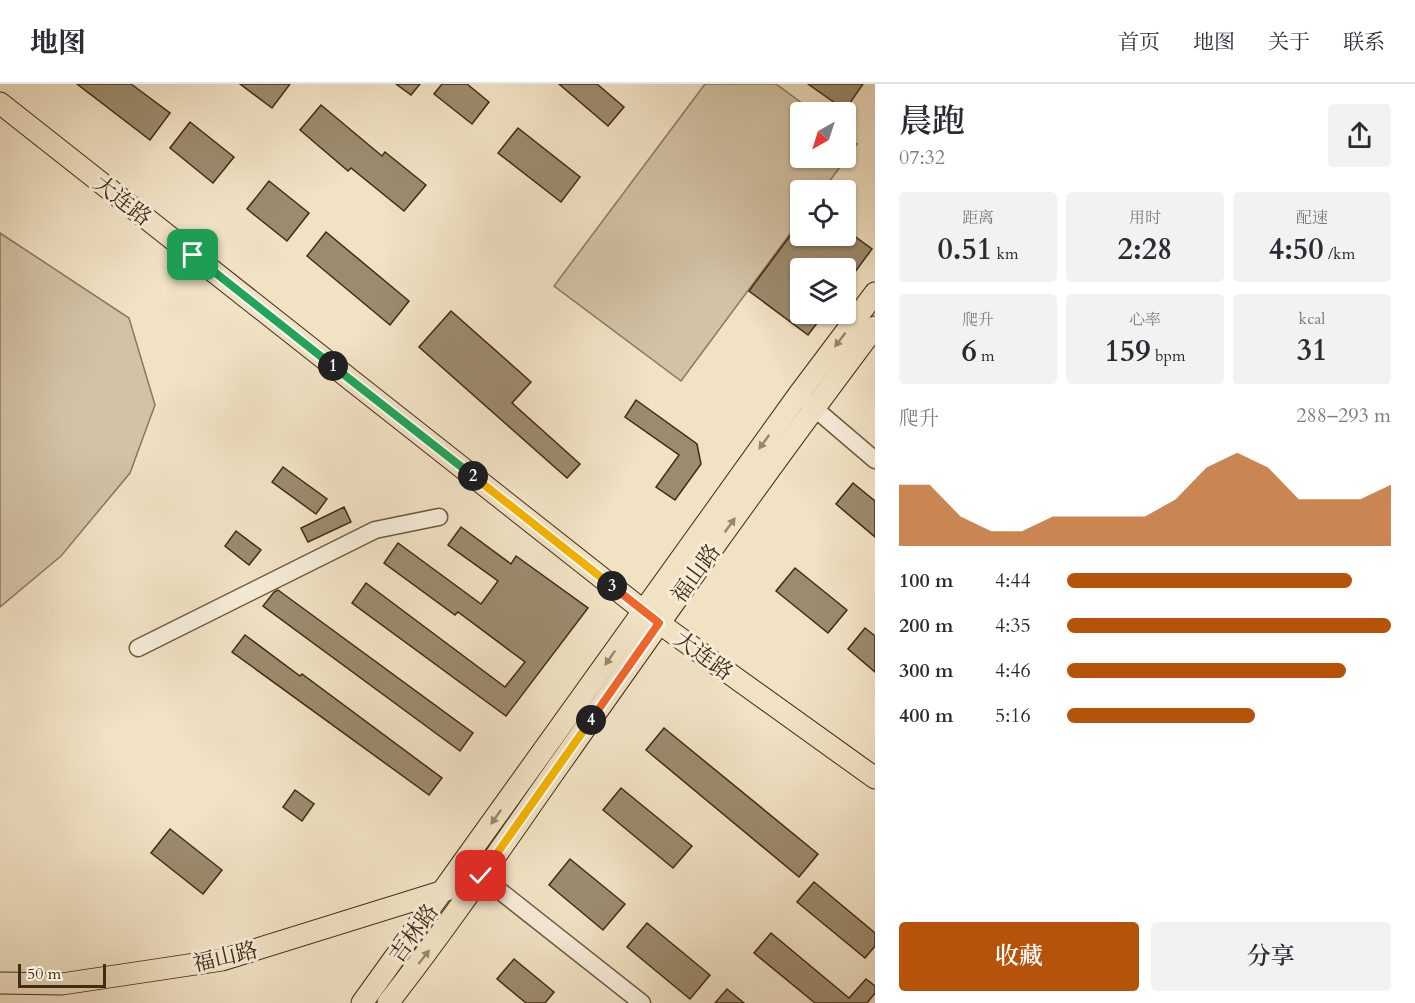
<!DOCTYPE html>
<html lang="zh">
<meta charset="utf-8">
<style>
:root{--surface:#fff;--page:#f2f2f3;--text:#2b2b33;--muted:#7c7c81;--line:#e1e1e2;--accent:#b45309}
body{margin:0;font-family:Cardo,"Noto Serif SC",serif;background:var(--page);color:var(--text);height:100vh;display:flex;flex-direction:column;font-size:22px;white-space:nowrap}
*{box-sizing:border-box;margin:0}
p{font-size:20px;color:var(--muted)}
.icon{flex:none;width:33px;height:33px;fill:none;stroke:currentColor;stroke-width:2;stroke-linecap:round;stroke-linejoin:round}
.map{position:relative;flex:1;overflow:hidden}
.details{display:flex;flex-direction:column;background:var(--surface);width:540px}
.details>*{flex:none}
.needle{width:39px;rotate:219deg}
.tools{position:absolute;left:790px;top:18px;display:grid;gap:12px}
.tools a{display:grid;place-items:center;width:66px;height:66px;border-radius:6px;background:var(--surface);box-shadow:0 2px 4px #0004;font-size:30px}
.scale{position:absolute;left:18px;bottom:15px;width:88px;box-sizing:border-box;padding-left:6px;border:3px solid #3f2c11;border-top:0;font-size:16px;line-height:21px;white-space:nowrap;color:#3f2c11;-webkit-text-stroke:4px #f6ecd9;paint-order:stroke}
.pin{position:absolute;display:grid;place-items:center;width:51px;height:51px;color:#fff;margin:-26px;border-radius:12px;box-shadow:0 3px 9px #0006}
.km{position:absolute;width:30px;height:30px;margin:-15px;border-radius:50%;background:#222;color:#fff;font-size:16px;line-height:30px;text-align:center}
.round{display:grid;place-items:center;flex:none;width:63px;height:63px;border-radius:6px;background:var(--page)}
.overview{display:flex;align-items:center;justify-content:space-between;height:102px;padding:0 24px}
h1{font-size:33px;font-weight:600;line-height:45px}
.metrics{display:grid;grid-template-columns:repeat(3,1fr);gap:9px;height:102px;padding:6px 24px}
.metrics div{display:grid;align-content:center;border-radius:6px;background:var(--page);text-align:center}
.metrics b{font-size:30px;font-weight:600}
.metrics small{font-size:16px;font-weight:400}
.metrics p{font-size:16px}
.chart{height:168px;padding:12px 24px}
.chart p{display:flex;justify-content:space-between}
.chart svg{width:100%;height:108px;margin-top:6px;fill:var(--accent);opacity:.7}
.cta{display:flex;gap:12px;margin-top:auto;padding:12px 24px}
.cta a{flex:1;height:69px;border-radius:6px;background:var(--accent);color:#fff;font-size:24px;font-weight:600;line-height:69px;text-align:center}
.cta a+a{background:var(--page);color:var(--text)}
ul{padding:0 24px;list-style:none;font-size:20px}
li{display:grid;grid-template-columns:96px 72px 1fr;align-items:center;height:45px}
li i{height:15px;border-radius:8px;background:var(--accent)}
header{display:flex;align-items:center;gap:36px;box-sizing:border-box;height:84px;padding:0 30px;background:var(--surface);border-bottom:2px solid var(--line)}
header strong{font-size:28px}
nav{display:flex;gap:33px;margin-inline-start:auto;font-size:21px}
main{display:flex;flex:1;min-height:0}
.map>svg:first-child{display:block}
.green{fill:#d3c3a6;stroke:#89785c;stroke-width:1.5}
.building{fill:#9c8b6e;stroke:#3f2c11;stroke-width:1.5}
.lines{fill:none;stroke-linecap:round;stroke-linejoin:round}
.minor-casing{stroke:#6c5a3e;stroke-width:19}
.major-casing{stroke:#3f2c11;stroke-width:23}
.minor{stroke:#f6ecd9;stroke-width:16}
.major{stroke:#f1e2c4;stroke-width:21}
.oneway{fill:#98876a}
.split-1-casing{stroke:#fff;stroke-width:12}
.split-2-casing{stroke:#fff;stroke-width:12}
.split-3-casing{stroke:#fff;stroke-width:12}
.split-4-casing{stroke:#fff;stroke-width:12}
.split-5-casing{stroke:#fff;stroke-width:12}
.split-1{stroke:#22a559;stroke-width:8}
.split-2{stroke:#22a559;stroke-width:8}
.split-3{stroke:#f5b400;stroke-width:8}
.split-4{stroke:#f0652b;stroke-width:8}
.split-5{stroke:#f5b400;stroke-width:8}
.labels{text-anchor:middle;stroke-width:6;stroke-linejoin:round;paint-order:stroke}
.street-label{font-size:22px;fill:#3f2c11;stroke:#f6ecd9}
</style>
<header>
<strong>地图</strong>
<nav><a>首页</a><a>地图</a><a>关于</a><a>联系</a></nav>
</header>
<main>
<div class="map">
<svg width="875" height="919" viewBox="0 0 875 919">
<rect width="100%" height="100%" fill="#f1e2c4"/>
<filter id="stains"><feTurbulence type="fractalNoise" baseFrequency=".00333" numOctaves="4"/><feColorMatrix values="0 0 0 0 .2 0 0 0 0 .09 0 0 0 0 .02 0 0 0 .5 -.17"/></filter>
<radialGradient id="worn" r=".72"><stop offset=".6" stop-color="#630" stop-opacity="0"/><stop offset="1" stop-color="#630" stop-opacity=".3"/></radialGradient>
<g class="green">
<path d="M705,0H776L814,28H801V74H846V52L857,60L823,106H801V135L681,297L554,202Z"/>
<path d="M0,149L129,234L155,321L130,389L61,472L0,523Z"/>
</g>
<g class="building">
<path d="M77,0H131L170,29L150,56Z"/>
<path d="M240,0H290L272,24Z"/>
<path d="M396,0H420L411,11Z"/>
<path d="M442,0H467L489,18L472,40L434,10Z"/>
<path d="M559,0H597L624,23L608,42Z"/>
<path d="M808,0H863L845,26Z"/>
<path d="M321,21L382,72L385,68L426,101L404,127L351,84L348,87L300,46Z"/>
<path d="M190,38L234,73L213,99L170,64Z"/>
<path d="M518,44L580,93L561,118L498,69Z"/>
<path d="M269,97L309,129L287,157L247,125Z"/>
<path d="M801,137V152H846V146L872,165L846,200V184H801V230H824L808,251L749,207Z"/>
<path d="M326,148L409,217L390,241L307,172Z"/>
<path d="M451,227L531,298L512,319L580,380L567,394L419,263Z"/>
<path d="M636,316L697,360L701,380L675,416L656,403L679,371L625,333Z"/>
<path d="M283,383L327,415L316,430L272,398Z"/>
<path d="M853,399L875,417V453L836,420Z"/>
<path d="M344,423L351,438L308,458L301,444Z"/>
<path d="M461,443L511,480L516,472L588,524L506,632L352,519L366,499L505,603L525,578L458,528L455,531L384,479L398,459L481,520L498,497L448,461Z"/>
<path d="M236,447L261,466L249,481L225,462Z"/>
<path d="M795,484L847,526L828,549L776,507Z"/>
<path d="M278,506L473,649L460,667L263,522L274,508Z"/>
<path d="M865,544L875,552V588L848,565Z"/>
<path d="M245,551L300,592L302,590L442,694L429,711L232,568Z"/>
<path d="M664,644L818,770L799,793L646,666Z"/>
<path d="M621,704L692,762L673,784L603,726Z"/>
<path d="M295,706L314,720L302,737L283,723Z"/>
<path d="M170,745L222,786L203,810L151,769Z"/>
<path d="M570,775L625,820L603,846L549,801Z"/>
<path d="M814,798L875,849V862L865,874L797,818Z"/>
<path d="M647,839L710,891L690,915L627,863Z"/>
<path d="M771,849L849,914L866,895L875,902V909L867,919H815L754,869Z"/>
<path d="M514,875L554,908L545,919H526L497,895Z"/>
<path d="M727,905L744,919H715Z"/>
</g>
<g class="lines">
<g class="minor-casing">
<g id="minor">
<path d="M806,317L875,376"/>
<path d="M138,564L375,446L439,433"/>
<path d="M481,792L642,919"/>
</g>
</g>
<g class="major-casing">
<g id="major">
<path d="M0,19L659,539L875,694"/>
<path d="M0,899L62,900L222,876L447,806"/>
<path d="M362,919L799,310L875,209"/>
<path d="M388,919C449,841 505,758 562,677C665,531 768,385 875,243"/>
</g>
</g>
<use href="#minor" class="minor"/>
<use href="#major" class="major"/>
</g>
<defs><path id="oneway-solid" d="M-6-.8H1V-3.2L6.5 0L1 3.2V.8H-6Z" transform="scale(1.5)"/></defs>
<g class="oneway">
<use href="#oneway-solid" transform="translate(840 256) rotate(127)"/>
<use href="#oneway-solid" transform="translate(764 358) rotate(126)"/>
<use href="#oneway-solid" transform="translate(730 441) rotate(-54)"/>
<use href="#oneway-solid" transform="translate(610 574) rotate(125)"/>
<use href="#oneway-solid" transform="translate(496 733) rotate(125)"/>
<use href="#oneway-solid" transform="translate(424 873) rotate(-52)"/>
</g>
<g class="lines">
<g class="split-1-casing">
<path id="split-1" d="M193,171L333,282"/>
</g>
<g class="split-2-casing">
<path id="split-2" d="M333,282L473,392"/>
</g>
<g class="split-3-casing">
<path id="split-3" d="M473,392L612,502"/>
</g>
<g class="split-4-casing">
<path id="split-4" d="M591,636L659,539L612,502"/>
</g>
<g class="split-5-casing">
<path id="split-5" d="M481,792L591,636"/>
</g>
<use href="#split-1" class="split-1"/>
<use href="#split-2" class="split-2"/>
<use href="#split-3" class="split-3"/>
<use href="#split-4" class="split-4"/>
<use href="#split-5" class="split-5"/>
</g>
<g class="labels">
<g class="street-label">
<text transform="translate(123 116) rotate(38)" y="8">大连路</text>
<text transform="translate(695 489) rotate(-54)" y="8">福山路</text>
<text transform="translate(704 571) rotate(36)" y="8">大连路</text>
<text transform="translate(413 849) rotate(-54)" y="8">吉林路</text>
<text transform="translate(225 872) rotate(-13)" y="8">福山路</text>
</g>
</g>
<rect width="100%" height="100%" filter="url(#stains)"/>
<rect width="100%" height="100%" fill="url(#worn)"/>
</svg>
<div class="tools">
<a><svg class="needle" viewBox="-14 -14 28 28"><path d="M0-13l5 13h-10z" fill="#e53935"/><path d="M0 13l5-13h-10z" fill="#7c7c81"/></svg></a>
<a><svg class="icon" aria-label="locate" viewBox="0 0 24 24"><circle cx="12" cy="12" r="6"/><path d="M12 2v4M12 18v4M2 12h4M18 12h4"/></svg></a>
<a><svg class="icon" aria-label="layers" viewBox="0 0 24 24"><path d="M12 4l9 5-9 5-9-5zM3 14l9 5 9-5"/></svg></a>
</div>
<div class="scale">50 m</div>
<div class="pin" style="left:193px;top:171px;background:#1e9e55"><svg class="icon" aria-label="arrive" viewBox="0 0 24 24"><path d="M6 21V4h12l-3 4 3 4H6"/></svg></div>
<div class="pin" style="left:481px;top:792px;background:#d93025"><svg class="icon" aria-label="check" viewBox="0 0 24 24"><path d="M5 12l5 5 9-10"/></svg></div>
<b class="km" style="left:333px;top:282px">1</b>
<b class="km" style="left:473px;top:392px">2</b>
<b class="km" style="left:612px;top:502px">3</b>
<b class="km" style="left:591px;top:636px">4</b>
</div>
<section class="details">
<div class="overview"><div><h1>晨跑</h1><p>07:32</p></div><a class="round"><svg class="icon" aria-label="share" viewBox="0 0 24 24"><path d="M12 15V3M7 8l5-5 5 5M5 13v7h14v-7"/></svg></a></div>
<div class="metrics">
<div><p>距离</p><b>0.51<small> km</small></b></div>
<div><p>用时</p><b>2:28</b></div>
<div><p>配速</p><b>4:50<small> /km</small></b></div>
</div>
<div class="metrics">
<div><p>爬升</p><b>6<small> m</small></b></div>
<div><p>心率</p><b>159<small> bpm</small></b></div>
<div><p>kcal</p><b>31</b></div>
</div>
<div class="chart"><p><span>爬升</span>288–293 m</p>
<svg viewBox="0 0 160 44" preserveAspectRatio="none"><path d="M0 44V19L10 19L20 32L30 38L40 38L50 32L60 32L70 32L80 32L90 25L100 12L110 6L120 12L130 25L140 25L150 25L160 19V44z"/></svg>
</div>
<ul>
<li><b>100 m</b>4:44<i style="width:88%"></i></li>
<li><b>200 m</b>4:35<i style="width:100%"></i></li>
<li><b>300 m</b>4:46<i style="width:86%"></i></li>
<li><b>400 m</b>5:16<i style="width:58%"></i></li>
</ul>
<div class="cta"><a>收藏</a><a>分享</a></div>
</section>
</main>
